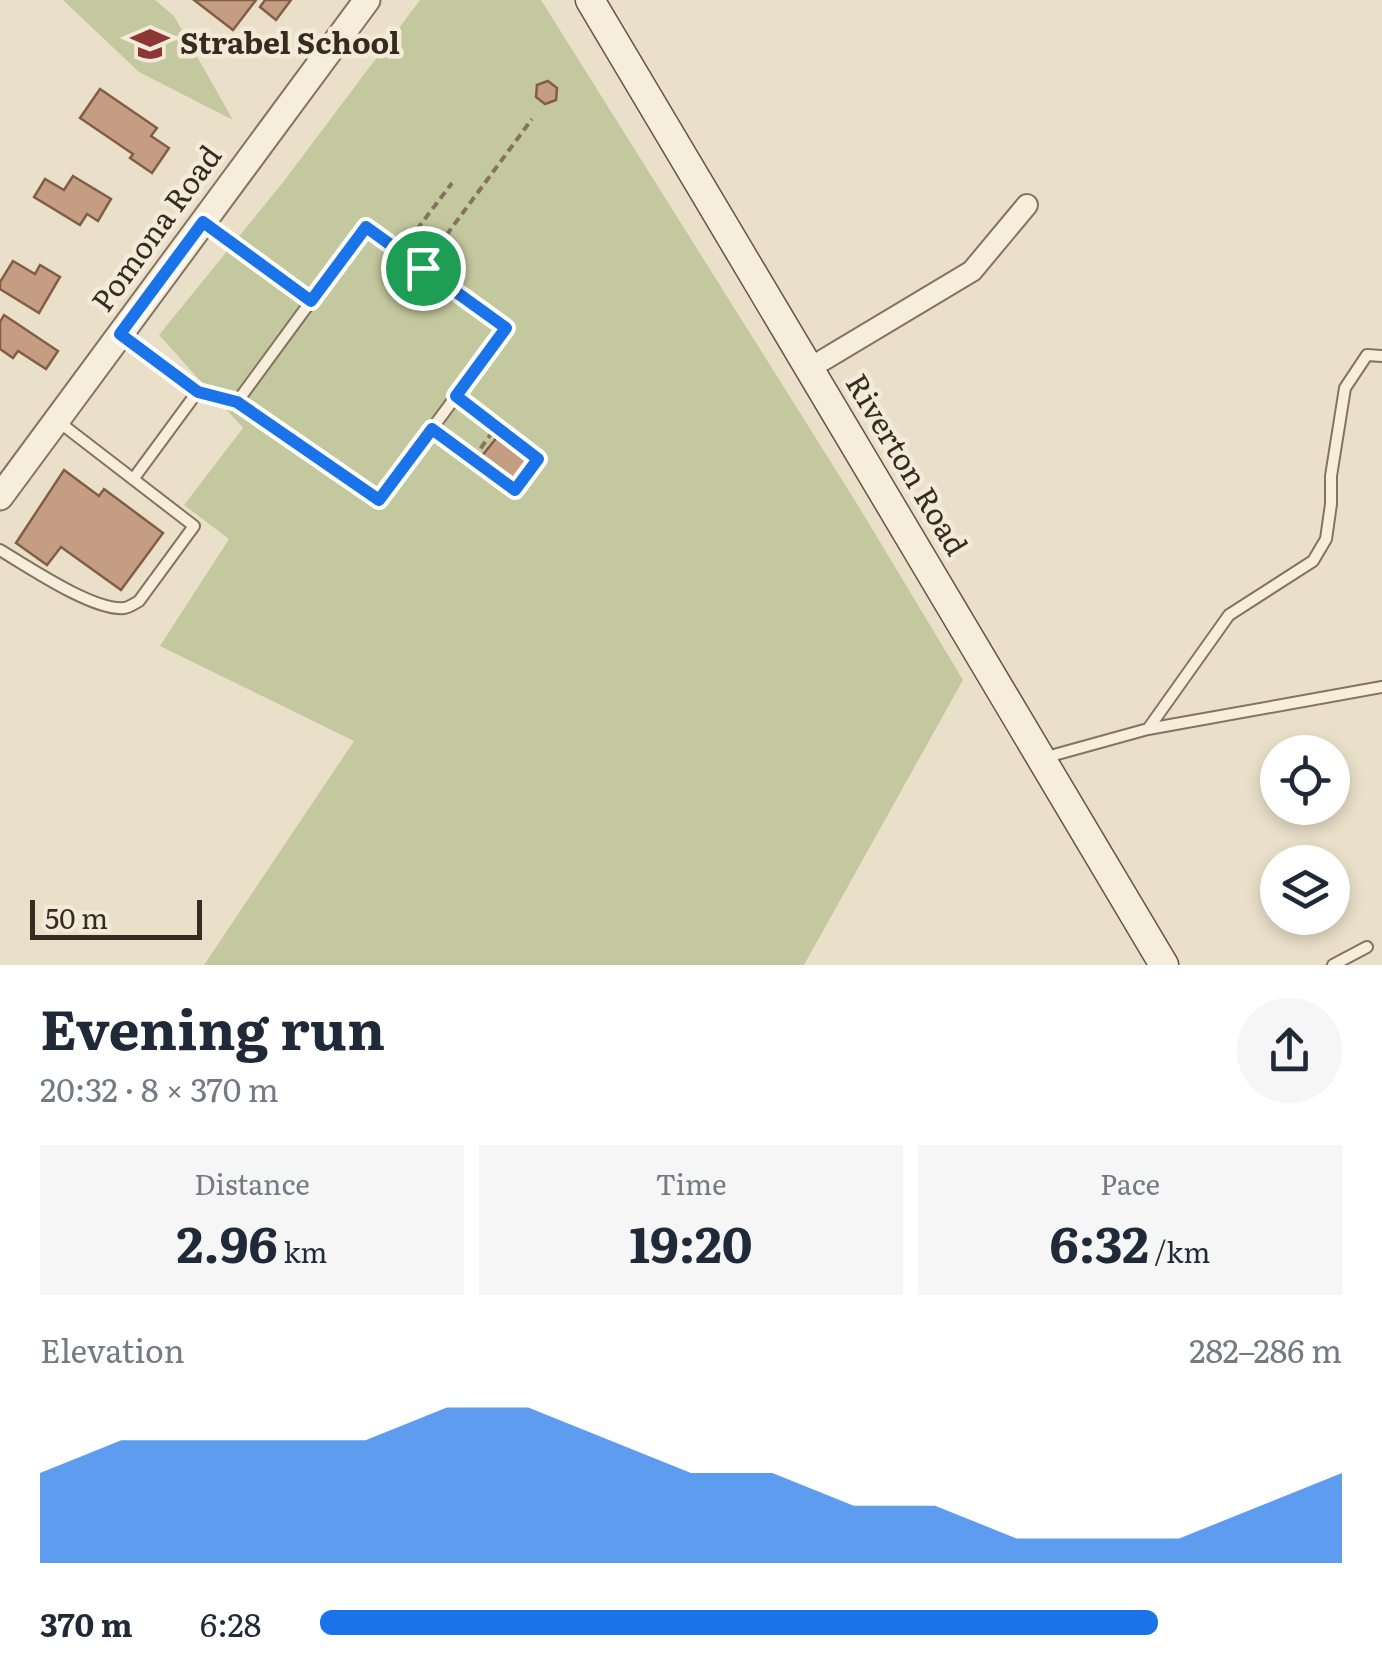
<!DOCTYPE html>
<meta charset="utf-8">
<style>
:root{--surface:#fff;--page:#f6f6f7;--text:#1f2937;--muted:#747a83;--accent:#1a73e8}
body{margin:0;font-family:Literata,serif;background:var(--page);color:var(--text);height:100vh;display:flex;flex-direction:column;font-size:38px;white-space:nowrap}
*{box-sizing:border-box;margin:0}
p{font-size:32px;color:var(--muted)}
.icon{flex:none;width:55px;height:55px;fill:none;stroke:currentColor;stroke-width:2;stroke-linecap:round;stroke-linejoin:round}
.map{position:relative;height:965px;overflow:hidden}
.drawer{display:flex;flex-direction:column;background:var(--surface);flex:1}
.drawer>*{flex:none}
.controls{position:absolute;left:1260px;top:735px;display:grid;gap:20px}
.controls a{display:grid;place-items:center;width:90px;height:90px;border-radius:50%;background:var(--surface);box-shadow:0 5px 15px #0003;font-size:50px}
.scale{position:absolute;left:30px;bottom:25px;width:172px;box-sizing:border-box;padding-left:10px;border:5px solid #372b21;border-top:0;font-size:28px;line-height:35px;white-space:nowrap;color:#372b21;-webkit-text-stroke:8px #f3ead8;paint-order:stroke}
.pin{position:absolute;display:grid;place-items:center;width:85px;height:85px;color:#fff;margin:-42px;border:5px solid #fff;border-radius:50%;box-shadow:0 2px 10px #0007}
.round{display:grid;place-items:center;flex:none;width:105px;height:105px;border-radius:52px;background:var(--page)}
.summary{display:flex;align-items:center;justify-content:space-between;height:170px;padding:0 40px}
h1{font-size:55px;font-weight:700;line-height:75px}
.figures{display:grid;grid-template-columns:repeat(3,1fr);gap:15px;height:170px;padding:10px 40px}
.figures div{display:grid;align-content:center;border-radius:0px;background:var(--page);text-align:center}
.figures b{font-size:50px;font-weight:700}
.figures small{font-size:28px;font-weight:400}
.figures p{font-size:28px}
.chart{height:280px;padding:20px 40px}
.chart p{display:flex;justify-content:space-between}
.chart svg{width:100%;height:180px;margin-top:10px;fill:var(--accent);opacity:.7}
ul{padding:0 40px;list-style:none;font-size:32px}
li{display:grid;grid-template-columns:160px 120px 1fr;align-items:center;height:75px}
li i{height:25px;border-radius:12px;background:var(--accent)}
.map>svg:first-child{display:block}
.green{fill:#c4c89e}
.building{fill:#c59d83;stroke:#825e47;stroke-width:2.5}
.lines{fill:none;stroke-linecap:round;stroke-linejoin:round}
.service-casing{stroke:#85735f;stroke-width:14}
.minor-casing{stroke:#85735f;stroke-width:24}
.tertiary-casing{stroke:#85735f;stroke-width:29}
.secondary-casing{stroke:#675442;stroke-width:31}
.path{stroke:#85735f;stroke-width:4;stroke-dasharray:8 5;stroke-linecap:butt}
.service{stroke:#f6eedb;stroke-width:10}
.minor{stroke:#f6eedb;stroke-width:20}
.tertiary{stroke:#f6eedb;stroke-width:25}
.secondary{stroke:#f6eedb;stroke-width:28}
.route-casing{stroke:#fff;stroke-width:20}
.route{stroke:#1a73e8;stroke-width:12}
.labels{text-anchor:middle;stroke-width:9;stroke-linejoin:round;paint-order:stroke}
.poi-label{font-size:30px;font-weight:bold;fill:#372b21;stroke:#f3ead8;text-anchor:start}
.street-label{font-size:30px;fill:#372b21;stroke:#f3ead8}
</style>
<div class="map">
<svg width="1382" height="965" viewBox="0 0 1382 965">
<rect width="100%" height="100%" fill="#eae0c9"/>
<g class="green">
<path d="M63,0H155L174,16L233,120L139,72Z"/>
<path d="M420,0H541L859,507L963,680L804,965H204L354,741L160,646L229,539L184,505L243,428L159,335L284,181Z"/>
</g>
<g class="building">
<path d="M194,0H256L233,30Z"/>
<path d="M265,0H291L276,20L260,7Z"/>
<path d="M548,81L557,88L556,100L545,104L536,97L537,85Z"/>
<path d="M100,89L157,128L151,136L169,148L152,173L130,158L133,154L80,118Z"/>
<path d="M73,176L111,199L98,221L87,214L80,225L34,197L45,179L64,190Z"/>
<path d="M13,261L35,274L40,265L60,277L39,313L0,289V282Z"/>
<path d="M4,315L58,351L46,369L18,351L13,358L0,349V322Z"/>
<path d="M498,436L529,460L512,482L481,457Z"/>
<path d="M64,470L99,496L104,489L163,533L121,590L61,547L47,565L16,543Z"/>
</g>
<g class="lines">
<g class="service-casing">
<g id="service">
<path d="M204,222L311,301L367,227L506,329L379,500L237,402L311,301"/>
<path d="M122,336L198,391"/>
<path d="M134,478L198,391L237,402"/>
<path d="M0,550C27,566 93,611 124,608C127,608 136,603 139,601L194,526L59,422"/>
<path d="M1148,729L1382,687"/>
<path d="M1043,758L1148,729L1229,615L1313,561L1326,539L1331,504V476L1345,388L1367,355L1382,356"/>
<path d="M1333,965L1367,947"/>
</g>
</g>
<g class="minor-casing">
<path id="minor" d="M810,368L972,271L1027,205"/>
</g>
<g class="tertiary-casing">
<path id="tertiary" d="M0,497L367,0"/>
</g>
<g class="secondary-casing">
<path id="secondary" d="M590,0L1164,965"/>
</g>
<g class="path">
<path d="M409,240L452,183"/>
<path d="M431,256L532,119"/>
<path d="M445,438L515,491L538,459L467,405"/>
<path d="M473,459L496,427"/>
</g>
<use href="#service" class="service"/>
<use href="#minor" class="minor"/>
<use href="#tertiary" class="tertiary"/>
<use href="#secondary" class="secondary"/>
</g>
<g class="lines">
<g class="route-casing">
<path id="route" d="M203,222L311,301L366,227L506,328L456,396L538,459L515,490L432,429L379,500L237,402L198,392L120,334Z"/>
</g>
<use href="#route" class="route"/>
</g>
<defs>
<g id="school-bare" transform="scale(3)"><path d="M0-5L7-2L0 1L-7-2ZM-4 1L0 2.5L4 1V4Q0 6-4 4Z" fill="#8e3537" stroke="#f3ead8" stroke-width="2.5" paint-order="stroke"/></g>
</defs>
<g fill-rule="evenodd">
<use href="#school-bare" x="150" y="44"/>
</g>
<g class="labels">
<g class="poi-label">
<text x="180" y="54">Strabel School</text>
</g>
<g class="street-label">
<text transform="translate(157 229) rotate(-54)" y="10">Pomona Road</text>
<text transform="translate(906 465) rotate(59)" y="10">Riverton Road</text>
</g>
</g>
</svg>
<div class="controls">
<a><svg class="icon" aria-label="locate" viewBox="0 0 24 24"><circle cx="12" cy="12" r="6"/><path d="M12 2v4M12 18v4M2 12h4M18 12h4"/></svg></a>
<a><svg class="icon" aria-label="layers" viewBox="0 0 24 24"><path d="M12 4l9 5-9 5-9-5zM3 14l9 5 9-5"/></svg></a>
</div>
<div class="scale">50 m</div>
<div class="pin" style="left:423px;top:268px;background:#1e9e55"><svg class="icon" aria-label="arrive" viewBox="0 0 24 24"><path d="M6 21V4h12l-3 4 3 4H6"/></svg></div>
</div>
<section class="drawer">
<div class="summary"><div><h1>Evening run</h1><p>20:32 · 8 × 370 m</p></div><a class="round"><svg class="icon" aria-label="share" viewBox="0 0 24 24"><path d="M12 15V3M7 8l5-5 5 5M5 13v7h14v-7"/></svg></a></div>
<div class="figures">
<div><p>Distance</p><b>2.96<small> km</small></b></div>
<div><p>Time</p><b>19:20</b></div>
<div><p>Pace</p><b>6:32<small> /km</small></b></div>
</div>
<div class="chart"><p><span>Elevation</span>282–286 m</p>
<svg viewBox="0 0 160 44" preserveAspectRatio="none"><path d="M0 44V22L10 14L20 14L30 14L40 14L50 6L60 6L70 14L80 22L90 22L100 30L110 30L120 38L130 38L140 38L150 30L160 22V44z"/></svg>
</div>
<ul>
<li><b>370 m</b>6:28<i style="width:82%"></i></li>
</ul>
</section>
